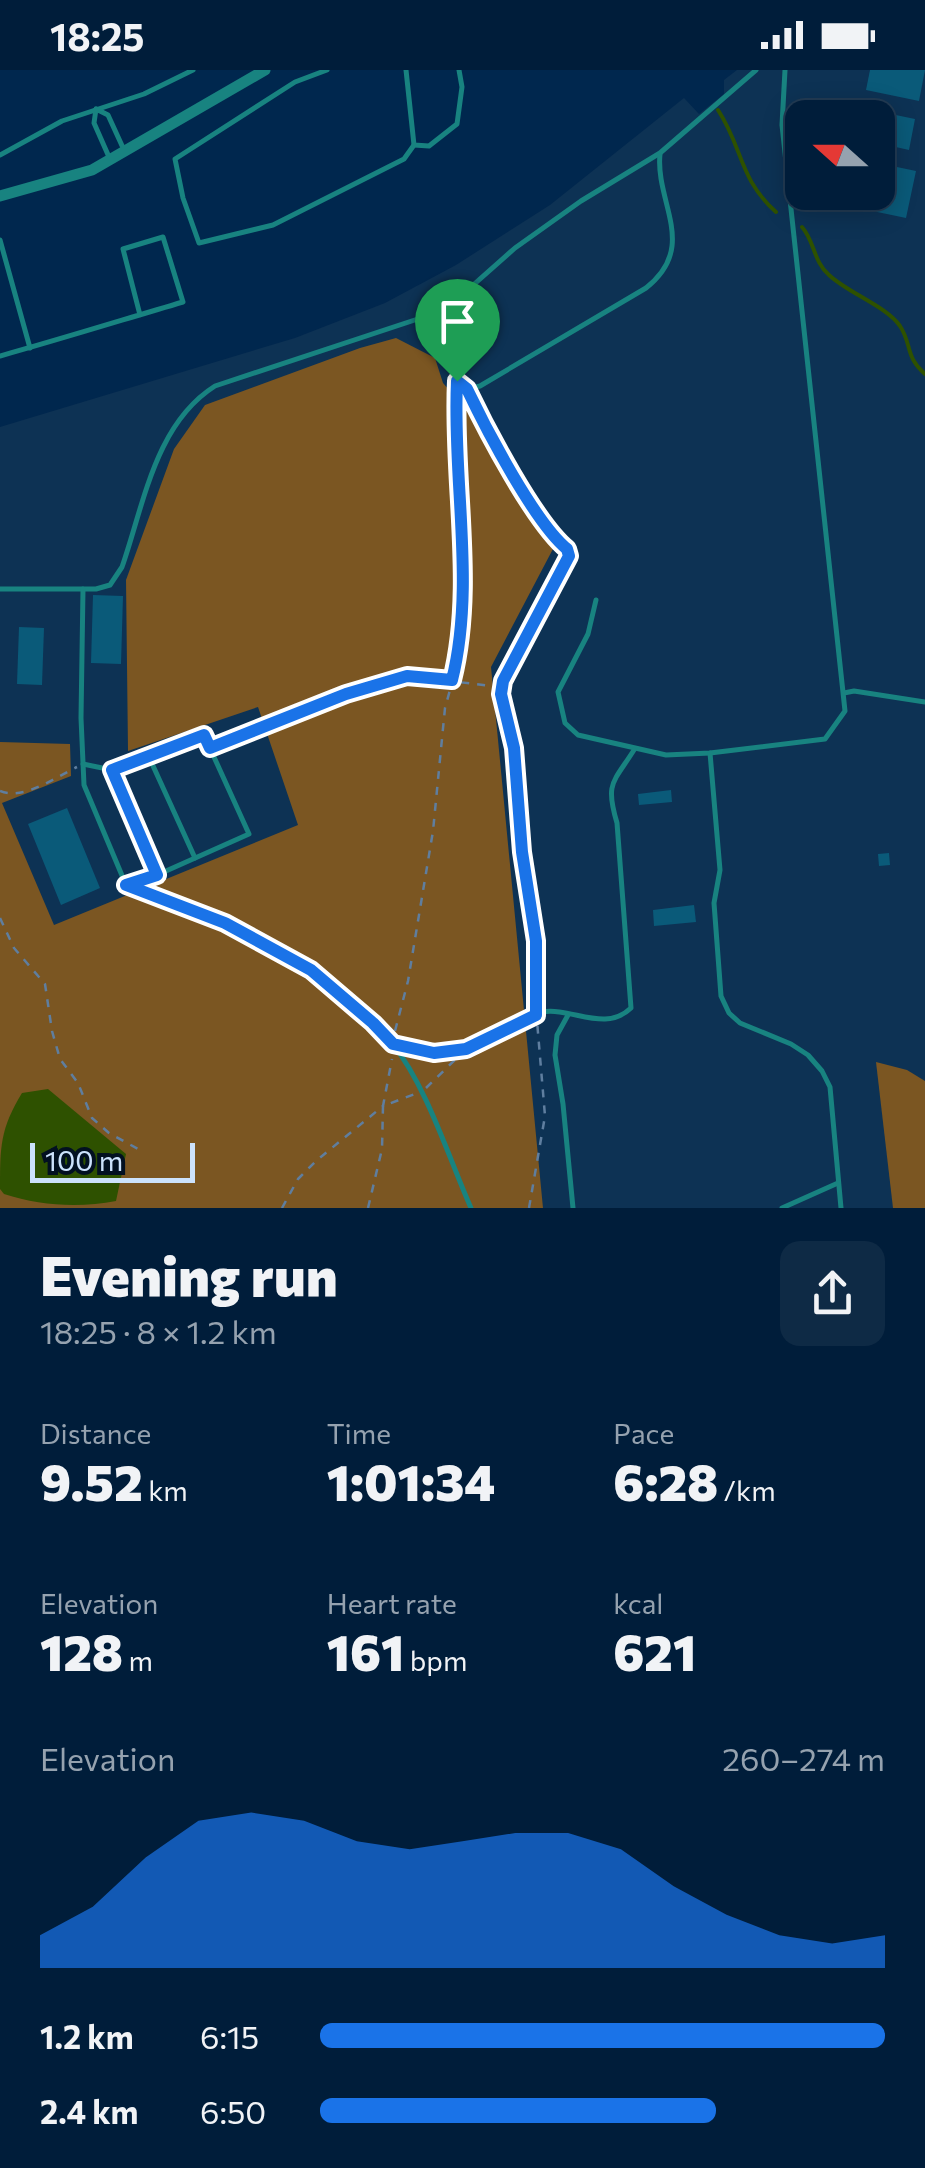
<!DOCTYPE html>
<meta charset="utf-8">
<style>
:root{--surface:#001d3a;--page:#0e2a45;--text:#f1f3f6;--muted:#95a2af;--line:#223b54;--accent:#1a73e8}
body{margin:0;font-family:Commissioner,sans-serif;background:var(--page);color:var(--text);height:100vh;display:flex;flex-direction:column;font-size:38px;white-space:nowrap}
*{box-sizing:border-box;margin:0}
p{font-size:32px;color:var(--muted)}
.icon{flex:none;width:55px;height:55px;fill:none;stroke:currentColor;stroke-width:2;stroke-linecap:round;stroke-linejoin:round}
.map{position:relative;height:1138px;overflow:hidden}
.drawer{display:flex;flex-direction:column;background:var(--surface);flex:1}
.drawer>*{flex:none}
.needle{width:65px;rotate:291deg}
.buttons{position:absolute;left:785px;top:30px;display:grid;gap:20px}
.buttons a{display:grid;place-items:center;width:110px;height:110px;border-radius:20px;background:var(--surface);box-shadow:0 5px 25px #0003,0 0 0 2px var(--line);font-size:50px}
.scale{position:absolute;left:30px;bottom:25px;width:165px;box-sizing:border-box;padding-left:10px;border:5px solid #cce2fc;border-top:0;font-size:28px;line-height:35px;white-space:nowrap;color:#cce2fc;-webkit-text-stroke:8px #021021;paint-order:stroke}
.pin{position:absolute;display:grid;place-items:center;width:85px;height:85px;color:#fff;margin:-102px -42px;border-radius:50% 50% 50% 0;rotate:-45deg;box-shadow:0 0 10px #0007}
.pin .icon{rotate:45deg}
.round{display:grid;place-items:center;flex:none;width:105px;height:105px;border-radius:20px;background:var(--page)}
.head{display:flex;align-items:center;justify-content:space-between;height:170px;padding:0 40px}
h1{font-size:55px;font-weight:800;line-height:75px}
.stats{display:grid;grid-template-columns:repeat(3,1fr);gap:15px;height:170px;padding:10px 40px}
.stats div{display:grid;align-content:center}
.stats b{font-size:50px;font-weight:800}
.stats small{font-size:28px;font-weight:400}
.stats p{font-size:28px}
.chart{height:280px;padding:20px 40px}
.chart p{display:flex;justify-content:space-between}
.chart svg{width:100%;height:180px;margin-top:10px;fill:var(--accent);opacity:.7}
ul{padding:0 40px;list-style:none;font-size:32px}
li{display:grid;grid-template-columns:160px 120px 1fr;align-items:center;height:75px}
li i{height:25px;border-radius:12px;background:var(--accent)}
.status{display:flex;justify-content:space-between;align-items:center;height:70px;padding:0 50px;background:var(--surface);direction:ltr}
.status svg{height:28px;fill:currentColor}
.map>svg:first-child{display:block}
.built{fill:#0d3254;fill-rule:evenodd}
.forest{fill:#7b5622}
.water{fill:#2e5100}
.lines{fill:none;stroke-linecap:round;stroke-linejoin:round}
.stream{stroke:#2e5100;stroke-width:4}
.building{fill:#0a5a79}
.path{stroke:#5f7e9f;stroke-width:2.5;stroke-dasharray:8 8;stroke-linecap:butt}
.service{stroke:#188380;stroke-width:5}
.minor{stroke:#188380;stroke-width:11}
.route-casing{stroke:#fff;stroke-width:20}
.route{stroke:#1a73e8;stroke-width:12}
</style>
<div class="status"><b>18:25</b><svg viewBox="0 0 49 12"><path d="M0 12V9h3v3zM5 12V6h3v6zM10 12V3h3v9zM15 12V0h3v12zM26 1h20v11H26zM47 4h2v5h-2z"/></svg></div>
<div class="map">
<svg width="925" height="1138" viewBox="0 0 925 1138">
<rect width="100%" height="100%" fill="#00274e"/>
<path class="built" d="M737,0H925V1138H0V357L295,268L385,233L456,195L550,135L684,28L699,44L724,24V10ZM802,48H878V122H802Z"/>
<g class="forest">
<path d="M396,268L435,288L443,313L480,356L554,477L491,597L543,1138H0V672L70,674L71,706L2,733L54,855L298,755L258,637L128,681L126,510L174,379L205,335L360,278Z"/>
<path d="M876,992L907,1000L925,1011V1138H893Z"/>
</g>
<path class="water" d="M48,1019L126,1084L116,1131C80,1138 40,1136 4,1124L0,1119C0,1077 0,1059 22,1023Z"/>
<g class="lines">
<g class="stream">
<path d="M718,40C743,78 739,109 776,142"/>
<path d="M802,157C815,172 813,191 829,205C848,223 886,236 900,256C912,274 905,287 925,304"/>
</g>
</g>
<g class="building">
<path d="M870,0H925L919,31L866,20Z"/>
<path d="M862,38L915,49L909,80L878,73V48H860Z"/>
<path d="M878,93L916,101L906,148L839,134L841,122H878Z"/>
<path d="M93,525L123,526L121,594L91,593Z"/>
<path d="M19,557L44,558L42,615L17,614Z"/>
<path d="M671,720L672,732L639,735L638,724Z"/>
<path d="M67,738L100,818L61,835L28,754Z"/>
<path d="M889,783L890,795L879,796L878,784Z"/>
<path d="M694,835L696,852L654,856L653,840Z"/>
</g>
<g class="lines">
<g class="path">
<path d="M471,327C489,365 536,454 567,479L569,487L503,611L501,623"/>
<path d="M218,675L346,624L407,606L492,616L501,624L514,678L523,783L536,871V934"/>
<path d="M0,721C23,731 56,707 77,697"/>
<path d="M0,848L14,878L45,914L52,961L60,989L78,1013L92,1048L109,1063L140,1080"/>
<path d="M395,961L408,911L433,761L445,638L455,602L463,535L454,358L456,321"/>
<path d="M426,1018L460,985"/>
<path d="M282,1138L298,1109L316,1091L383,1036L392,989"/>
<path d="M368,1138L382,1079L383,1036L415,1024"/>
<path d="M529,1138L545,1046L537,951"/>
</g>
<g class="service">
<path d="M327,0L295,12L175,89L183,128L199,173L273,155L404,89L414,75"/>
<path d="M406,0L414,75L429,76L457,54L462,17L459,0"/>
<path d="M96,39L94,53L109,87"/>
<path d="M96,39L108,45L124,80"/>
<path d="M0,85L62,51L144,24L193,0"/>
<path d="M0,170L30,278"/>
<path d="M445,240C446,268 444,300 467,319L480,316L646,218C699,176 655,133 660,84"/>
<path d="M0,286C61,269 122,250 183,232L163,167L123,179L140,245"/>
<path d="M0,519H96L110,515L122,497C144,434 155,354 215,316L445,240L515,178L581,131L660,83L756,0"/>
<path d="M83,519L81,648L84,715L126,815C166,836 212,847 254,866C301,889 359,932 392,973C427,1017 448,1086 471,1138"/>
<path d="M596,530L588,564L558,622L565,653L578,665L666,685L710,683L825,669L845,641L782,55L785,0"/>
<path d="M844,623L854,621L925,632"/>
<path d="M710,683L720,800L714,833L721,926L729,943L740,953L791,974L808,985L822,1001L830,1017L841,1138"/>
<path d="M149,687L195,788"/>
<path d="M83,694L112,700L204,665L249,764L157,805L126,815"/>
<path d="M112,700L157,805"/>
<path d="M568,945L557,965L555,985L563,1034L573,1138"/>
<path d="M395,975C442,988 464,980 506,959C517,953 530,944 542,942C572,937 605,963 631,938L617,753C605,713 613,713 634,680"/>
<path d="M782,1138L838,1113"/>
</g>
<path class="minor" d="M0,126L92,100L265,0"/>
</g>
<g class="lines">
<g class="route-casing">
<path id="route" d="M457,311L467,319C486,359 535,453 567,479L569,486L503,611L501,624L514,678L522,782L536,871V945L466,979L434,983L393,974L373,953L311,900L225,853L126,815L157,805L112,700L204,665L210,678L346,624L407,606L452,610C476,514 452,410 457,311Z"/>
</g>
<use href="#route" class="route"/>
</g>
</svg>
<div class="buttons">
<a><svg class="needle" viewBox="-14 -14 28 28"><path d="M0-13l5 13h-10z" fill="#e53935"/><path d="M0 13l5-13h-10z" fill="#95a2af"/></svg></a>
</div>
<div class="scale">100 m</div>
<div class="pin" style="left:457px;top:311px;background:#1e9e55"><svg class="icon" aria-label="arrive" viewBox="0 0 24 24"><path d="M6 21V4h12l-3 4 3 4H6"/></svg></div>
</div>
<section class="drawer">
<div class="head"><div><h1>Evening run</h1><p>18:25 · 8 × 1.2 km</p></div><a class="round"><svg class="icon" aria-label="share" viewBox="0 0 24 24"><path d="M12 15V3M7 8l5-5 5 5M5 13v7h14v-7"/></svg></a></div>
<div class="stats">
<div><p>Distance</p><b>9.52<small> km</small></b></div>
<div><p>Time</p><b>1:01:34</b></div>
<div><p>Pace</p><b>6:28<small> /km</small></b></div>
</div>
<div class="stats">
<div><p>Elevation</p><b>128<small> m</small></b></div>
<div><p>Heart rate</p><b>161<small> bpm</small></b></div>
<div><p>kcal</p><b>621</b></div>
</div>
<div class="chart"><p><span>Elevation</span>260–274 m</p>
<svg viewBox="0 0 160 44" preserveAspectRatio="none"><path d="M0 44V36L10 29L20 17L30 8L40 6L50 8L60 13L70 15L80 13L90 11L100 11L110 15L120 24L130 31L140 36L150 38L160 36V44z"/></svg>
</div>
<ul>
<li><b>1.2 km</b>6:15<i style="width:100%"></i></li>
<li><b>2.4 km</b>6:50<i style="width:70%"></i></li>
</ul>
</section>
